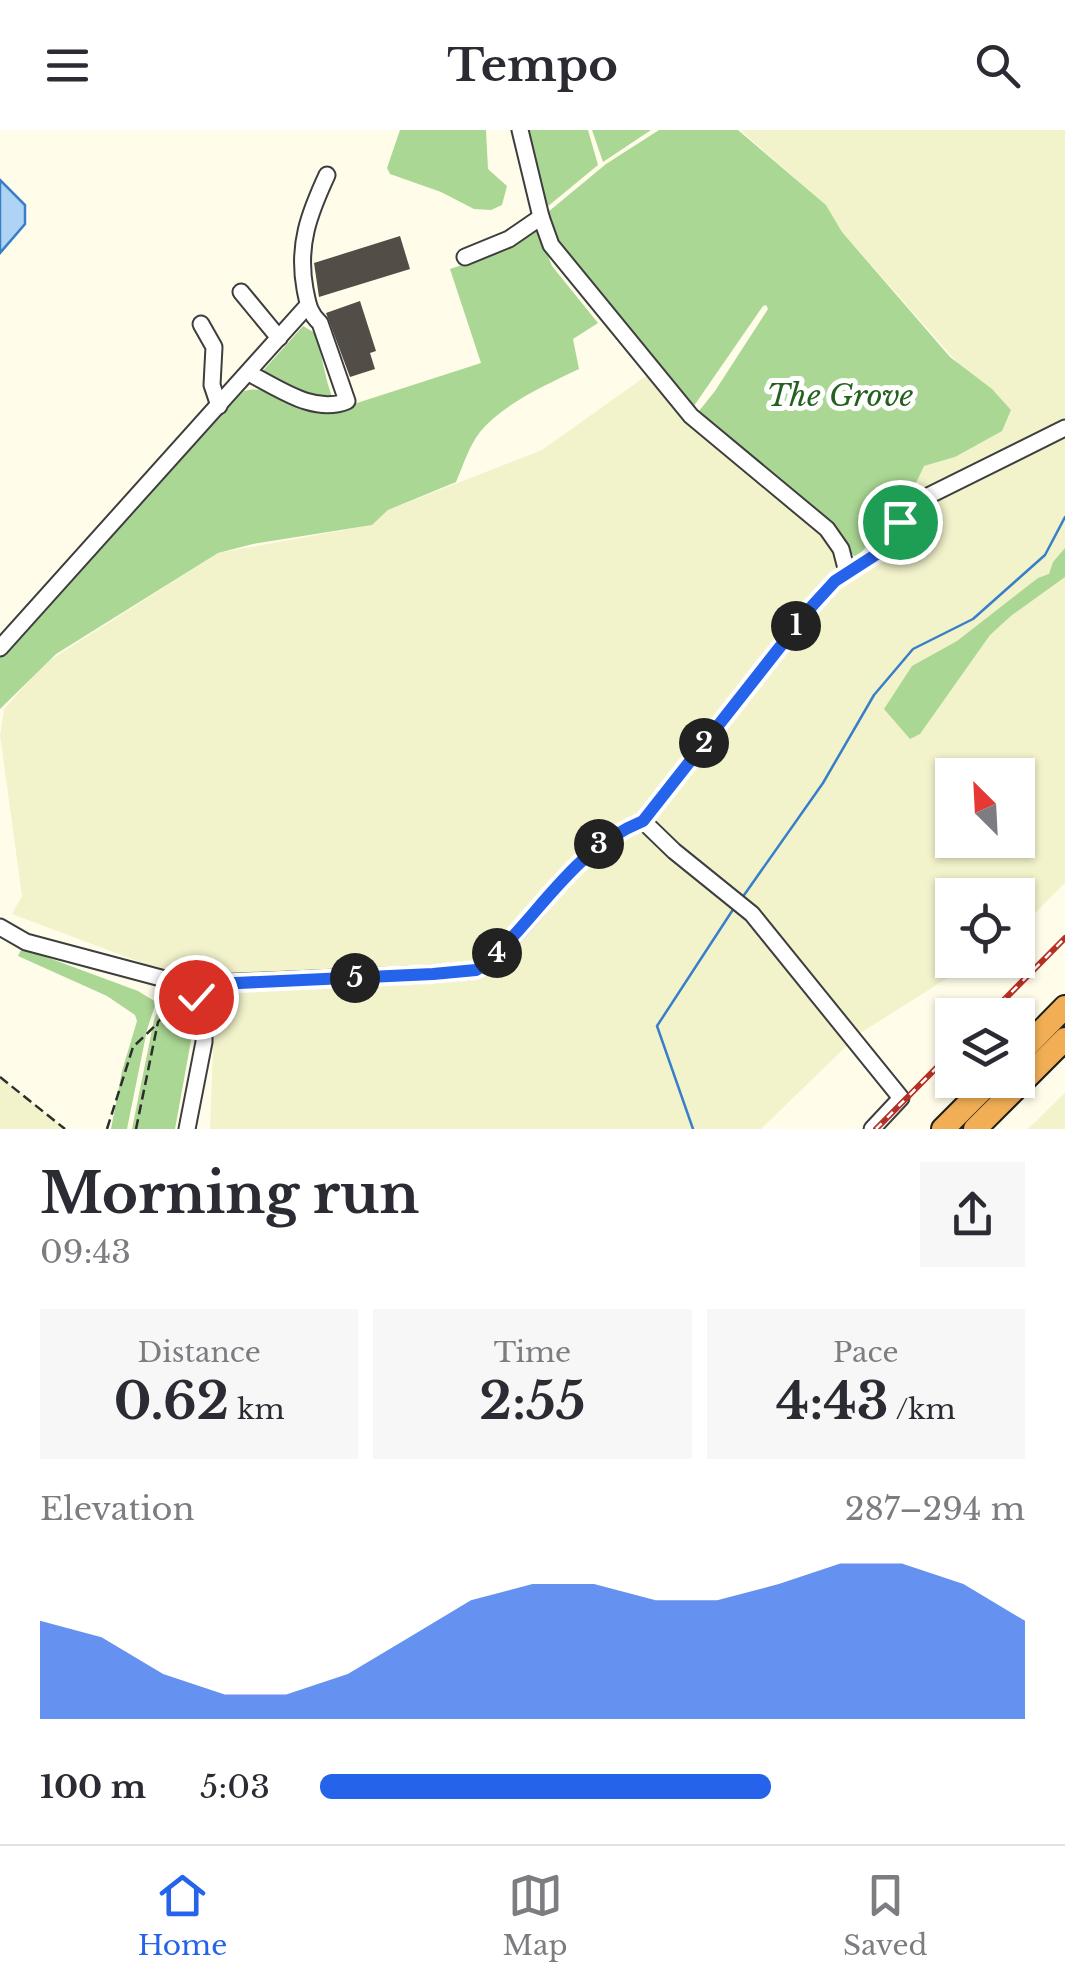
<!DOCTYPE html>
<meta charset="utf-8">
<style>
:root{--surface:#fff;--page:#f7f7f7;--text:#2b2b33;--muted:#7c7c81;--line:#e1e1e2;--accent:#2563eb}
body{margin:0;font-family:"Libre Baskerville",serif;background:var(--page);color:var(--text);height:100vh;display:flex;flex-direction:column;font-size:38px;white-space:nowrap}
*{box-sizing:border-box;margin:0}
p{font-size:32px;color:var(--muted)}
.icon{flex:none;width:55px;height:55px;fill:none;stroke:currentColor;stroke-width:2;stroke-linecap:round;stroke-linejoin:round}
.map{position:relative;height:999px;overflow:hidden}
.sheet{display:flex;flex-direction:column;background:var(--surface);flex:1}
.sheet>*{flex:none}
.needle{width:65px;rotate:336deg}
.controls{position:absolute;left:935px;top:628px;display:grid;gap:20px}
.controls a{display:grid;place-items:center;width:100px;height:100px;border-radius:0px;background:var(--surface);box-shadow:0 2px 8px #0004;font-size:50px}
.pin{position:absolute;display:grid;place-items:center;width:85px;height:85px;color:#fff;margin:-42px;border:5px solid #fff;border-radius:50%;box-shadow:0 2px 10px #0007}
.km{position:absolute;width:50px;height:50px;margin:-25px;border-radius:50%;background:#222;color:#fff;font-size:28px;line-height:50px;text-align:center}
.round{display:grid;place-items:center;flex:none;width:105px;height:105px;border-radius:0px;background:var(--page)}
.summary{display:flex;align-items:center;justify-content:space-between;height:170px;padding:0 40px}
h1{font-size:55px;font-weight:800;line-height:75px}
.metrics{display:grid;grid-template-columns:repeat(3,1fr);gap:15px;height:170px;padding:10px 40px}
.metrics div{display:grid;align-content:center;border-radius:0px;background:var(--page);text-align:center}
.metrics b{font-size:50px;font-weight:800}
.metrics small{font-size:28px;font-weight:400}
.metrics p{font-size:28px}
.chart{height:280px;padding:20px 40px}
.chart p{display:flex;justify-content:space-between}
.chart svg{width:100%;height:180px;margin-top:10px;fill:var(--accent);opacity:.7}
ul{padding:0 40px;list-style:none;font-size:32px}
li{display:grid;grid-template-columns:160px 120px 1fr;align-items:center;height:75px}
li i{height:25px;border-radius:12px;background:var(--accent)}
header{display:flex;justify-content:space-between;align-items:center;height:130px;padding:0 40px;background:var(--surface);font-size:45px;font-weight:800}
.menu{display:flex;justify-content:space-around;align-items:center;height:140px;border-top:2px solid var(--line);background:var(--surface);font-size:28px;color:var(--muted)}
.menu a{display:grid;justify-items:center;gap:5px}
.menu .active{color:var(--accent)}
.map>svg:first-child{display:block}
.farmland{fill:#f2f3cb;fill-rule:evenodd}
.forest{fill:#abd794}
.water{fill:#afd3f4;stroke:#387fca;stroke-width:2.5}
.lines{fill:none;stroke-linecap:round;stroke-linejoin:round}
.stream{stroke:#387fca;stroke-width:2.5}
.building{fill:#534d48}
.minor-casing{stroke:#3e3e3e;stroke-width:19}
.highway-casing{stroke:#1c1c1c;stroke-width:26}
.path{stroke:#2d2d2d;stroke-width:2.5;stroke-dasharray:10 5;stroke-linecap:butt}
.minor{stroke:#fff;stroke-width:15}
.highway{stroke:#f1ae55;stroke-width:22}
.rail-casing{stroke:#b73027;stroke-width:6}
.rail{stroke:#fff;stroke-width:2.5;stroke-dasharray:8;stroke-linecap:butt}
.route-casing{stroke:#fff;stroke-width:20}
.route{stroke:#2563eb;stroke-width:12}
.labels{text-anchor:middle;stroke-width:10;stroke-linejoin:round;paint-order:stroke}
.park-label{font-size:30px;font-style:italic;fill:#24601e;stroke:#fff}
</style>
<header><svg class="icon" aria-label="menu" viewBox="0 0 24 24"><path d="M4 6h16M4 12h16M4 18h16"/></svg>Tempo<svg class="icon" aria-label="search" viewBox="0 0 24 24"><circle cx="10" cy="10" r="6"/><path d="M15 15l6 6"/></svg></header>
<div class="map">
<svg width="1065" height="999" viewBox="0 0 1065 999">
<rect width="100%" height="100%" fill="#fffde9"/>
<g class="farmland">
<path d="M740,0H1065V753L1018,800V765H952V830H976L859,904L761,999H210L213,922L188,850L12,784L22,766L0,605L4,579L44,534L218,423L372,395L388,380L542,320L653,241L691,291L914,351L924,336L955,327L1011,280L964,240L842,102L826,75ZM952,645H1018V710H952Z"/>
<path d="M0,947L65,999H0Z"/>
<path d="M1065,963V999H1027L1033,994Z"/>
</g>
<g class="forest">
<path d="M400,0H486L488,39L507,56L502,75L491,80L474,79L441,62L390,44L387,38Z"/>
<path d="M529,0H588L598,35L547,77Z"/>
<path d="M592,0H651L603,32Z"/>
<path d="M659,0H738L826,75L842,102L950,227L992,259L1011,280L1002,301L955,327L924,336L917,351L857,428L691,291L715,261L768,179L766,175L763,176L687,286L560,130L548,82L606,34Z"/>
<path d="M531,97L537,99L552,136L598,193L573,209L579,239C546,255 504,273 480,302C469,316 463,336 456,352L388,380L372,395L253,414L218,423L56,524L0,579V524L244,261C270,252 298,284 326,283L481,233L450,139L500,122Z"/>
<path d="M303,196L315,203C323,226 324,247 333,269L320,272L261,243Z"/>
<path d="M1065,418V447L1012,485L990,505L920,604L910,609L884,579L912,536L957,511L1038,448L1049,444L1053,432Z"/>
<path d="M22,818L138,861L156,872L147,900L127,999H111L122,941L137,891L135,885L107,866L18,826Z"/>
<path d="M175,866L188,884L192,905L175,999H132L154,890L162,872Z"/>
</g>
<path class="water" d="M0,50L25,75V94L0,123Z"/>
<g class="lines">
<g class="stream">
<path d="M742,768L823,653L874,565L913,519L973,489L1045,425L1065,387"/>
<path d="M693,999L657,896L734,778"/>
</g>
</g>
<g class="building">
<path d="M400,106L410,139L319,167L314,133Z"/>
<path d="M360,171L376,221L370,223L375,239L350,247L326,183Z"/>
</g>
<g class="lines">
<g class="minor-casing">
<g id="minor">
<path d="M520,0L541,87L551,115L691,286L827,399L841,419L847,442"/>
<path d="M465,127L509,109L541,87"/>
<path d="M241,162L279,208"/>
<path d="M201,194L214,217L212,255L219,276"/>
<path d="M248,243C278,257 313,285 347,271L320,193C309,183 308,174 305,159C297,115 309,84 327,45"/>
<path d="M0,518L308,175"/>
<path d="M643,691L674,721L752,784L901,968L872,999"/>
<path d="M0,797L26,812L161,848L196,867L204,884V912L187,999"/>
<path d="M188,860L215,853L433,844L476,840L485,835C541,785 569,722 643,691L813,475L835,451L883,420L910,379L924,368L1065,298"/>
</g>
</g>
<g class="highway-casing">
<g id="highway">
<path d="M1018,925L1065,877"/>
<path d="M943,999L992,950"/>
<path d="M975,999L1065,909"/>
</g>
</g>
<g class="path">
<path d="M0,947L65,999"/>
<path d="M107,999L133,917L157,894"/>
<path d="M136,999L158,892L178,870"/>
</g>
<use href="#minor" class="minor"/>
<use href="#highway" class="highway"/>
<g class="rail-casing">
<g id="rail">
<path d="M989,885L1065,808"/>
<path d="M876,999L952,922"/>
</g>
</g>
<use href="#rail" class="rail"/>
</g>
<g class="lines">
<g class="route-casing">
<path id="route" d="M196,867L188,860L215,854L433,844L476,840L485,835C539,786 572,720 643,691L813,475L835,451L883,420L900,392"/>
</g>
<use href="#route" class="route"/>
</g>
<g class="labels">
<g class="park-label">
<text x="840" y="276">The Grove</text>
</g>
</g>
</svg>
<div class="controls">
<a><svg class="needle" viewBox="-14 -14 28 28"><path d="M0-13l5 13h-10z" fill="#e53935"/><path d="M0 13l5-13h-10z" fill="#7c7c81"/></svg></a>
<a><svg class="icon" aria-label="locate" viewBox="0 0 24 24"><circle cx="12" cy="12" r="6"/><path d="M12 2v4M12 18v4M2 12h4M18 12h4"/></svg></a>
<a><svg class="icon" aria-label="layers" viewBox="0 0 24 24"><path d="M12 4l9 5-9 5-9-5zM3 14l9 5 9-5"/></svg></a>
</div>
<div class="pin" style="left:900px;top:392px;background:#1e9e55"><svg class="icon" aria-label="arrive" viewBox="0 0 24 24"><path d="M6 21V4h12l-3 4 3 4H6"/></svg></div>
<div class="pin" style="left:196px;top:867px;background:#d93025"><svg class="icon" aria-label="check" viewBox="0 0 24 24"><path d="M5 12l5 5 9-10"/></svg></div>
<b class="km" style="left:796px;top:496px">1</b>
<b class="km" style="left:704px;top:613px">2</b>
<b class="km" style="left:599px;top:714px">3</b>
<b class="km" style="left:497px;top:823px">4</b>
<b class="km" style="left:355px;top:848px">5</b>
</div>
<section class="sheet">
<div class="summary"><div><h1>Morning run</h1><p>09:43</p></div><a class="round"><svg class="icon" aria-label="share" viewBox="0 0 24 24"><path d="M12 15V3M7 8l5-5 5 5M5 13v7h14v-7"/></svg></a></div>
<div class="metrics">
<div><p>Distance</p><b>0.62<small> km</small></b></div>
<div><p>Time</p><b>2:55</b></div>
<div><p>Pace</p><b>4:43<small> /km</small></b></div>
</div>
<div class="chart"><p><span>Elevation</span>287–294 m</p>
<svg viewBox="0 0 160 44" preserveAspectRatio="none"><path d="M0 44V20L10 24L20 33L30 38L40 38L50 33L60 24L70 15L80 11L90 11L100 15L110 15L120 11L130 6L140 6L150 11L160 20V44z"/></svg>
</div>
<ul>
<li><b>100 m</b>5:03<i style="width:64%"></i></li>
</ul>
</section>
<nav class="menu">
<a class="active"><svg class="icon" aria-label="home" viewBox="0 0 24 24"><path d="M3 11l9-7 9 7M6 9v11h12V9"/></svg>Home</a>
<a><svg class="icon" aria-label="map" viewBox="0 0 24 24"><path d="M3 6l6-2 6 2 6-2v14l-6 2-6-2-6 2zM9 4v14M15 6v14"/></svg>Map</a>
<a><svg class="icon" aria-label="saved" viewBox="0 0 24 24"><path d="M7 4h10v16l-5-4-5 4z"/></svg>Saved</a>
</nav>
